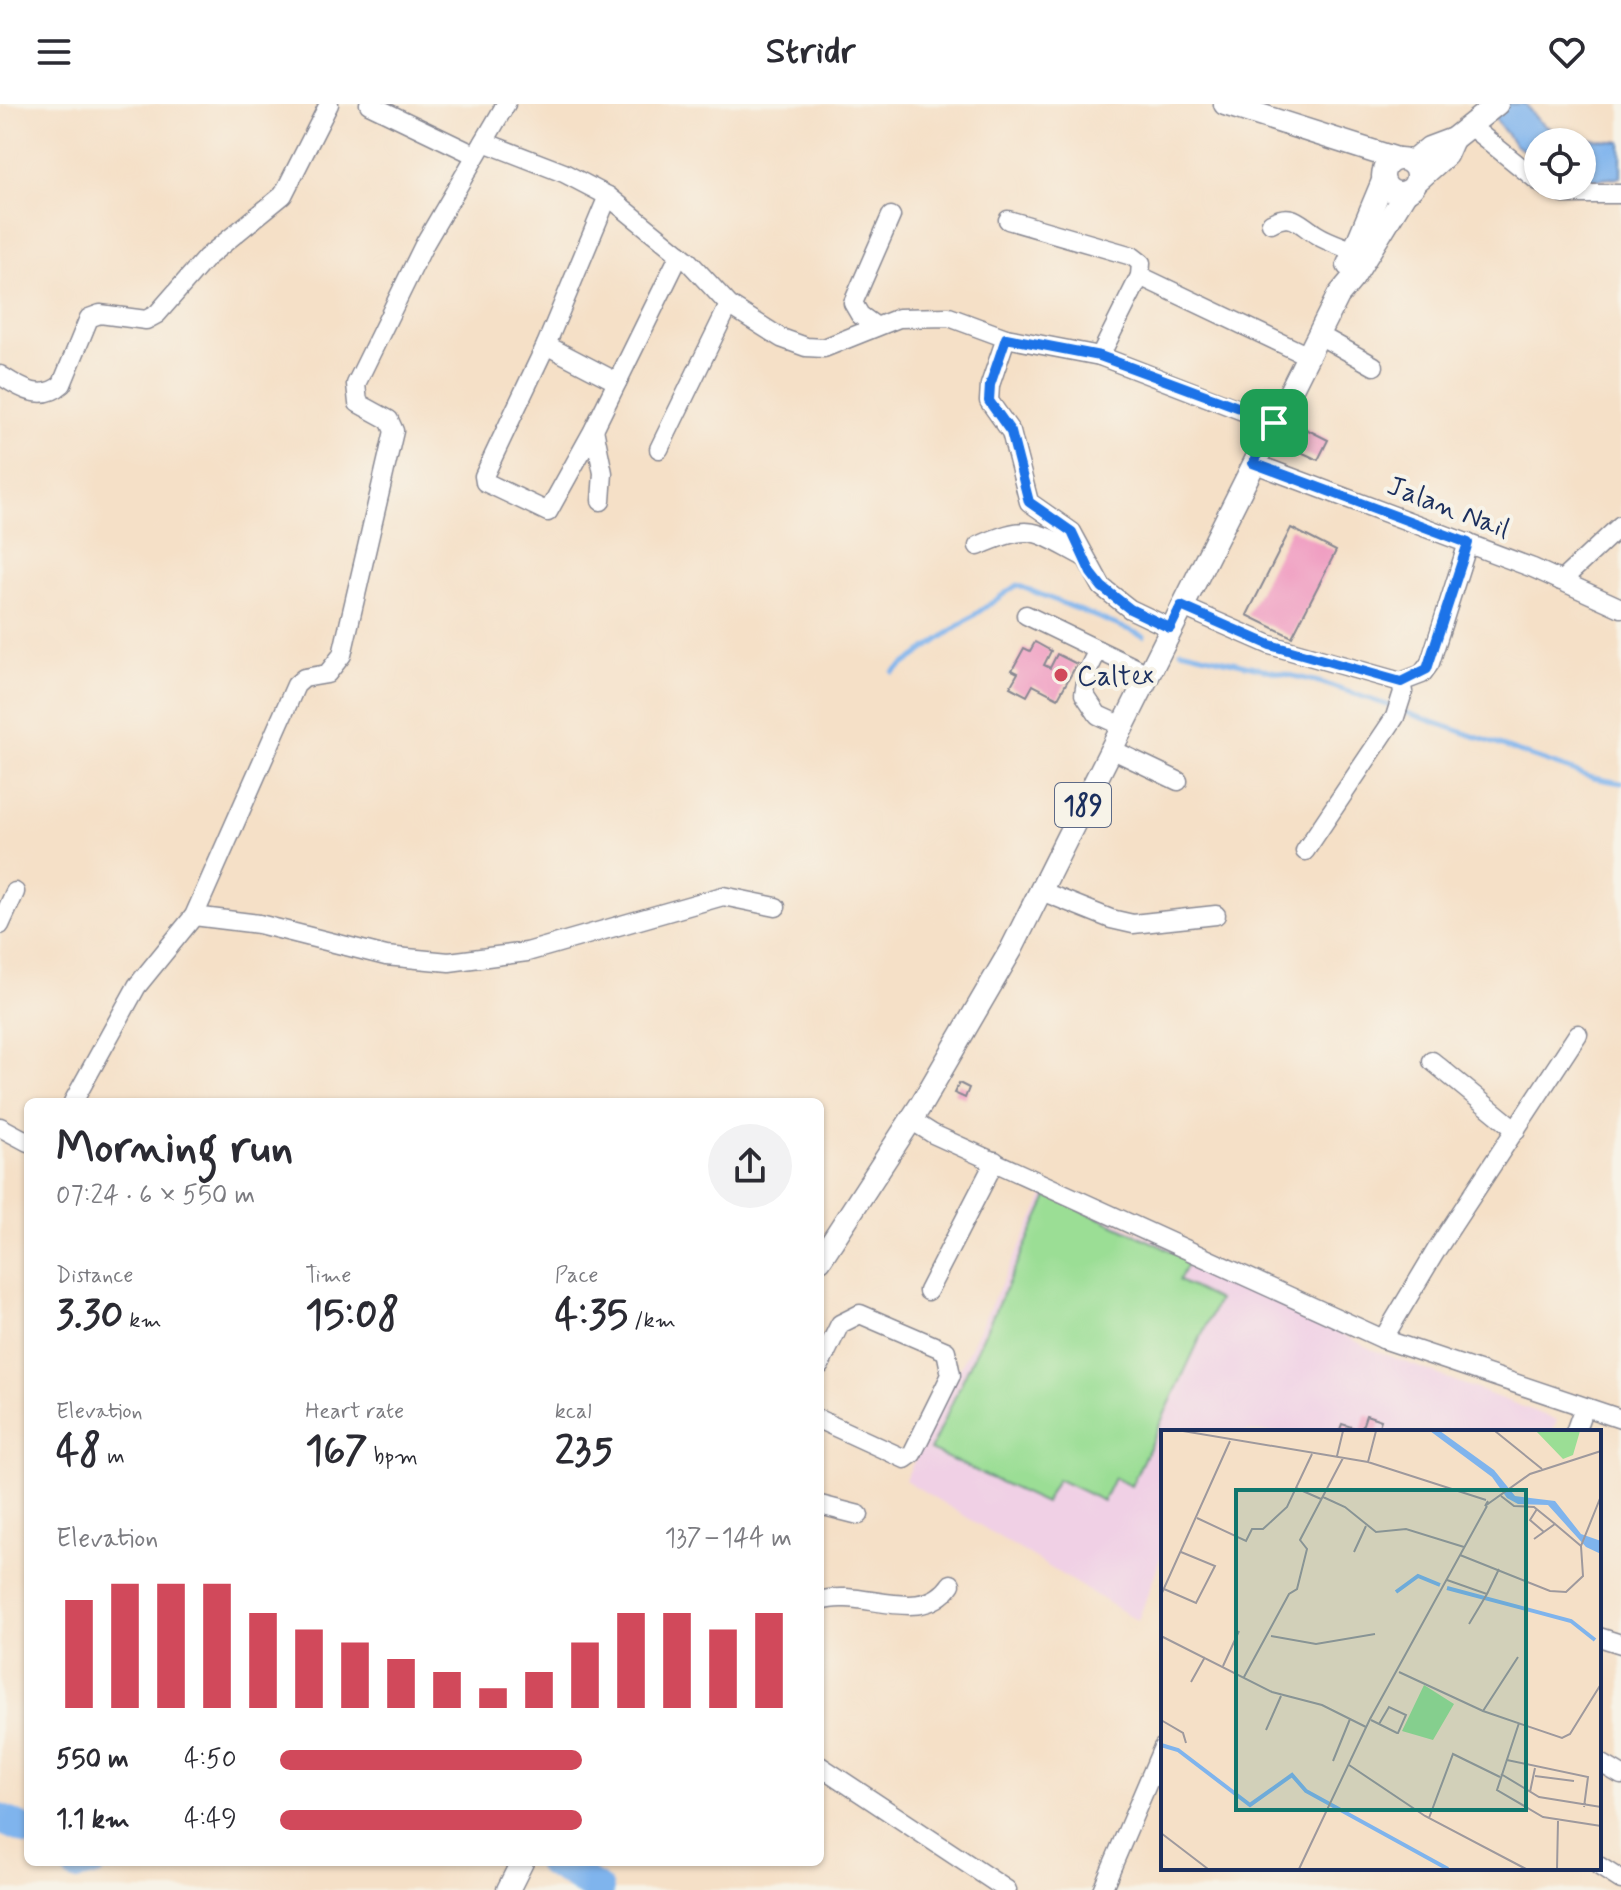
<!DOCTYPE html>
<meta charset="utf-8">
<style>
:root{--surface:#fff;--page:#f2f2f3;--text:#2b2b33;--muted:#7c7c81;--accent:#d1495b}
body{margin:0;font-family:Mynerve,sans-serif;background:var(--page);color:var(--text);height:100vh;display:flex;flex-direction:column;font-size:30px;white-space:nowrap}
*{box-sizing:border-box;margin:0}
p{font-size:26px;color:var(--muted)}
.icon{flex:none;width:44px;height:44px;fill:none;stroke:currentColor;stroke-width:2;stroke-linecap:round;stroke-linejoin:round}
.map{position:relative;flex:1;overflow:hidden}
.drawer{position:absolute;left:24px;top:994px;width:800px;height:768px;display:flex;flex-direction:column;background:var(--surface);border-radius:12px;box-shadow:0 2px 6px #0004}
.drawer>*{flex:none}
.fabs{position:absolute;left:1524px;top:24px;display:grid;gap:16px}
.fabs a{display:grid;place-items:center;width:72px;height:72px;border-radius:50%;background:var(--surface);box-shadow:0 2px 6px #0004;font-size:40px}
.pin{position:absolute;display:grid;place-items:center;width:68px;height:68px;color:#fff;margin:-34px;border-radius:16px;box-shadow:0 4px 12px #0006}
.round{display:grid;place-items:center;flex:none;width:84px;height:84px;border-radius:42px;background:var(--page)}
.overview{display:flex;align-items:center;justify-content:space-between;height:136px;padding:0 32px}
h1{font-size:44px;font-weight:700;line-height:60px}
.metrics{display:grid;grid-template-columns:repeat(3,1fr);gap:12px;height:136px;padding:8px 32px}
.metrics div{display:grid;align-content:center}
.metrics b{font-size:40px;font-weight:700}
.metrics small{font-size:22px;font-weight:400}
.metrics p{font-size:22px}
.chart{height:224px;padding:16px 32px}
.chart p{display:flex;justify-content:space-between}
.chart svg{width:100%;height:144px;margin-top:8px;stroke:var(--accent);stroke-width:6}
ul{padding:0 32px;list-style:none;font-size:26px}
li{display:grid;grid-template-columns:128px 96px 1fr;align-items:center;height:60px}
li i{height:20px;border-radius:10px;background:var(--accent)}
header{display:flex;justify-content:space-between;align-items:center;height:104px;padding:0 32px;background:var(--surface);font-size:36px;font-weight:700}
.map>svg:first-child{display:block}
.built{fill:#f0d0e5}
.green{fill:#9bde95;stroke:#5b867a;stroke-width:2}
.water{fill:#7fb4ed;stroke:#4d72a6;stroke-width:2}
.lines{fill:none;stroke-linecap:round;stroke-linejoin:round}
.stream{stroke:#7fb4ed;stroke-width:5}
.river{stroke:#7fb4ed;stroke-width:30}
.building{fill:#f09fc2}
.minor-casing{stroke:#888892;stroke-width:21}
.major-casing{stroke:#888892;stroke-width:25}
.minor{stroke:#fff;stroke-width:18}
.major{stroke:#fff;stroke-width:22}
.route-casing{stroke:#fff;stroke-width:16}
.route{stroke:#1a73e8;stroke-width:10}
.poi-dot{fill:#d1495b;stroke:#f7f3e8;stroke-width:3}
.labels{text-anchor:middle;stroke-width:8;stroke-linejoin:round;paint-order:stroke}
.shield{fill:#f7f3e8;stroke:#5d6a87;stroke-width:2}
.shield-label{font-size:26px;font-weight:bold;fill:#1b2f5e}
.street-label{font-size:28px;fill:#1b2f5e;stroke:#f7f3e8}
.poi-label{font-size:28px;fill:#1b2f5e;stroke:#f7f3e8;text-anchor:start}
.inset-river{fill:none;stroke:#7fb4ed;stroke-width:4}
.inset-road{fill:none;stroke:#9e999d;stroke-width:2}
.view{fill:#0f766e;fill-opacity:0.15;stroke:#0f766e;stroke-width:4}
.inset-edge{fill:none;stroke:#1b2f5e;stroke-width:4}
</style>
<header><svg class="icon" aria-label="menu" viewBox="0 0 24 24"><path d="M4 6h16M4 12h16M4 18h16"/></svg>Stridr<svg class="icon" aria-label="heart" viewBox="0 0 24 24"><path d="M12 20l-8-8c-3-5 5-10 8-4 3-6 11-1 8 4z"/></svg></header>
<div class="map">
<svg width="1621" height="1786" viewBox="0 0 1621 1786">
<rect width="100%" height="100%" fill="#f7f3e8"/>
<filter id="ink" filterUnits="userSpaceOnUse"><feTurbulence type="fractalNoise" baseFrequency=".0125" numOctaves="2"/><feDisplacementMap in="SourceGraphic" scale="16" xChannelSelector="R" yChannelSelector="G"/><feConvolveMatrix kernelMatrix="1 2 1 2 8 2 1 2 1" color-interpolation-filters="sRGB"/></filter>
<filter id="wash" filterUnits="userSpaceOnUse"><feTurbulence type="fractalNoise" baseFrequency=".006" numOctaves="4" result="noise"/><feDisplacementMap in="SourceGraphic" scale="32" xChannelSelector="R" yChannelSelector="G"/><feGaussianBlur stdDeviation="1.8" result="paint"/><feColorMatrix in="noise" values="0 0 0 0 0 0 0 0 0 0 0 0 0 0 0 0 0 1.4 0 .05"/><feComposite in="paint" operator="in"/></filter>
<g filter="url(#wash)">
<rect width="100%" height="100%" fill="#f5e0c7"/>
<path class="built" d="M1047,1087L1187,1150L1371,1245L1557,1316L1552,1328H1163V1447L1138,1517L905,1376Z"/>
<path class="green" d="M1049,1091L1189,1155L1179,1177L1218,1196L1131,1382L1114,1374L1103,1397L1057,1375L1045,1399L930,1346Z"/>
<path class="water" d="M1484,0H1526C1545,36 1585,34 1621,38V73L1582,77V38H1538V54L1515,41Z"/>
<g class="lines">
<g class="stream">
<path d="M1181,546L1319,578L1393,603"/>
<path d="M893,568L1017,481L1144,532"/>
<path d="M1402,607L1593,674L1621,679"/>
</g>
<g class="river">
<path d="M0,1715L28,1727"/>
<path d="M73,1758L76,1762L93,1758"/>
<path d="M551,1758L599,1786"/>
</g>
</g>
<g id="blocks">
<g class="building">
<path d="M1298,321L1328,336L1318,356L1288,342Z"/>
<path d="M1291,424L1336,447L1292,533L1247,511Z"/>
<path d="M1035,538L1051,547L1044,561L1050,564L1057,550L1077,560L1058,594L1033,581L1027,592L1010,583L1018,569L1012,566L1024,544L1030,547Z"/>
<path d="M959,979L969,984L965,994L954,989Z"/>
<path d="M1366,1311L1381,1316L1377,1328H1339L1342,1320L1361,1326Z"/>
</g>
</g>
</g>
<g filter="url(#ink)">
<use href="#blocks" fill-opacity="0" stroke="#888892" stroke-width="2"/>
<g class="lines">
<g class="minor-casing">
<g id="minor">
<path d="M369,0L475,51"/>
<path d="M1470,22L1538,77"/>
<path d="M484,38L564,69L608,92L688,157L729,201L781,234L806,243L824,244L899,214L949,213L1006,234L1100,252L1274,319"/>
<path d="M1545,82L1564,90H1621"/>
<path d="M608,92L546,241L484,372L485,378L548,408L594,325L680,150"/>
<path d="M1008,116L1132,152L1141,159L1140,172L1100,252"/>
<path d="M1271,119C1293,107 1299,120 1317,131C1328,138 1342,142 1354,147"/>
<path d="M1140,172L1308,252"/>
<path d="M874,221L860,211L853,199L891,112"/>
<path d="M1319,231L1374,262"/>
<path d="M1006,234L990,281L989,297L1011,328L1029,398L1072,428L1102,483L1130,505L1170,524"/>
<path d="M546,241L617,278"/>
<path d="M0,271C19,283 41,299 62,280L89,214L100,210L146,216L157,210L206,154L283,91L329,0"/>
<path d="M594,325L603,369L601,397"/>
<path d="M659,345L729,201"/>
<path d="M1253,359L1533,464L1621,504"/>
<path d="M978,442C1032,418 1035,427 1084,453"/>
<path d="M1561,477L1621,421"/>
<path d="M1181,502L1270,541L1401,578L1403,588L1395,613L1305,747"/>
<path d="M1026,511L1098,546"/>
<path d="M1401,578L1422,570L1430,559L1468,439"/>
<path d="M1122,622L1098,611L1084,590L1088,566L1098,546L1148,570"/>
<path d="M1111,645L1178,677"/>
<path d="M1041,787L1111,815L1133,820L1216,811"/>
<path d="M194,812L259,820L386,852L449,858L527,848L723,792L776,803"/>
<path d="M0,821L15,788"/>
<path d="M1432,957L1516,1026"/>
<path d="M73,998L137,882L194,812L296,581L304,574L327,570L342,551L394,327L389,316L358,299L356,280L425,139L506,0"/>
<path d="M911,1016L933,1030L1383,1235L1621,1315"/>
<path d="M0,1023L28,1038"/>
<path d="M928,1187L995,1057"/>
<path d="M1383,1235L1437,1145L1578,930"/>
<path d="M820,1261L840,1220L860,1210L946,1247L951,1271L912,1350L905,1355L820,1316"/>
<path d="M1575,1328L1584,1303"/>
<path d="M820,1401L859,1411"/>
<path d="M820,1497C861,1483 922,1524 951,1480"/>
<path d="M1599,1533L1621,1540"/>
<path d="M1599,1658L1621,1671"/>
<path d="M820,1662L1007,1786"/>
<path d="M1599,1762L1621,1776"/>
<path d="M1102,1786L1163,1643"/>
</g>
</g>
<g class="major-casing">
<g id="major">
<path d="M1225,0L1397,55"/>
<circle cx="1400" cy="72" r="17"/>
<path d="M1411,59L1429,44L1453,35L1497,0"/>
<path d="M1417,77L1446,51L1453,35"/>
<path d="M1348,161L1383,77"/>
<path d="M820,1156L922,999L1011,846L1338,192L1353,174L1406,88"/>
<path d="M508,1786L522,1758"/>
</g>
</g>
<use href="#minor" class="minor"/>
<use href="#major" class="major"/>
</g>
</g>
<g class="lines" filter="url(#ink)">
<g class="route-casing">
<path id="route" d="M1006,234L1100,252L1259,311L1274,319L1253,359L1468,439L1427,565L1401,578L1270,541L1181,502L1170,524L1130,505L1102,483L1091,469L1072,428L1029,398L1011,328L989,297L990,281Z"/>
</g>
<use href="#route" class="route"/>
</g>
<circle class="poi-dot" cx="1061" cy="571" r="8"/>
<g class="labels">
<rect class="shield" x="1055" y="679" width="56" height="44" rx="6"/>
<g class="shield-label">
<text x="1083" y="710">189</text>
</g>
<g class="street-label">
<text transform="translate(1449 402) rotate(21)" y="10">Jalan Nail</text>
</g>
<g class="poi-label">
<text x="1077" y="581">Caltex</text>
</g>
</g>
<g transform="translate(1161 1326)">
<rect width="440" height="440" fill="#f5e0c7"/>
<path d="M375,1H419L412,25L402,29ZM263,255L293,274L272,310L241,301Z" fill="#9bde95"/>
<path d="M269,1H279L333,40L354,66L394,71L420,104L440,111V124L425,117L387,75L357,74L346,68L331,47Z" fill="#7fb4ed"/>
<path class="inset-river" d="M286,158L410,191L434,210M235,162L257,146L279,155M0,315L17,320L89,375L131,345L145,361L287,439"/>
<path class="inset-road" d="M22,1L207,32L325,70M334,1L381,39M176,26L182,1M207,32L215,1M135,58L160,69M340,66L353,76L373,77L394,94M162,67L184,77L215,102L245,99L303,117M327,71L324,76L369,44L440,21M376,79L369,90L383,102M36,88L85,111L91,99H102L126,77L151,24M373,109L394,94L420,116M193,122L205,96M299,125L389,161L405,162L422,146L420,116L440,66M286,150L326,164L308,194M3,159L35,173L54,136L20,122M326,164L338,139M0,165L69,11M0,206L111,262L161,275L205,297M110,206L155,214L214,204M62,236L78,201M238,242L322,281L401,308L409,304L440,254M83,247L128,164L136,159L146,119L139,110L182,28M30,252L44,227M322,281L357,227M0,290L22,303L25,313M210,290L236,303H237L245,285L228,277L218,294M358,293L336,360L382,387L440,396M105,300L120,266M346,330L427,347L423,377M172,331L189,289M188,335L264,386L365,439M340,344L378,367L440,377M374,346L413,351M369,362L374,338M268,388L292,324L339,347M0,403L47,439M138,439L209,289L326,76M396,439L397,391"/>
<path class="view" d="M75,60H365V380H75Z"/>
<rect width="440" height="440" class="inset-edge"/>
</g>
</svg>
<div class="fabs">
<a><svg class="icon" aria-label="locate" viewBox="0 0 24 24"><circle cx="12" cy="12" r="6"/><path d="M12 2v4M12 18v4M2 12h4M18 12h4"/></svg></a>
</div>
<div class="pin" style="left:1274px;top:319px;background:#1e9e55"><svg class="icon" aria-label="arrive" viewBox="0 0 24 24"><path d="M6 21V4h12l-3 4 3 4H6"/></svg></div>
<section class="drawer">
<div class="overview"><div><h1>Morning run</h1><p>07:24 · 6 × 550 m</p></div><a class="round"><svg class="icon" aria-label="share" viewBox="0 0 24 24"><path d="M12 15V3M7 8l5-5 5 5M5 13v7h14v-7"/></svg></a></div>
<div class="metrics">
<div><p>Distance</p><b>3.30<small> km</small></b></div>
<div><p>Time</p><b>15:08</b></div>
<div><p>Pace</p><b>4:35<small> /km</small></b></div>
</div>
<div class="metrics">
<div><p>Elevation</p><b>48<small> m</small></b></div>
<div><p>Heart rate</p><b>167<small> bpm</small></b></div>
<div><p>kcal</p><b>235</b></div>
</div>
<div class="chart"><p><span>Elevation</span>137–144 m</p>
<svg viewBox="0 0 160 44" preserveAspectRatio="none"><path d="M5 44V11M15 44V6M25 44V6M35 44V6M45 44V15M55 44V20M65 44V24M75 44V29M85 44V33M95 44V38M105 44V33M115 44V24M125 44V15M135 44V15M145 44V20M155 44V15"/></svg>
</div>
<ul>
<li><b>550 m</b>4:50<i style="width:59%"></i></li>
<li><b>1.1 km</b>4:49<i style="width:59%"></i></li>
</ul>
</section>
</div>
